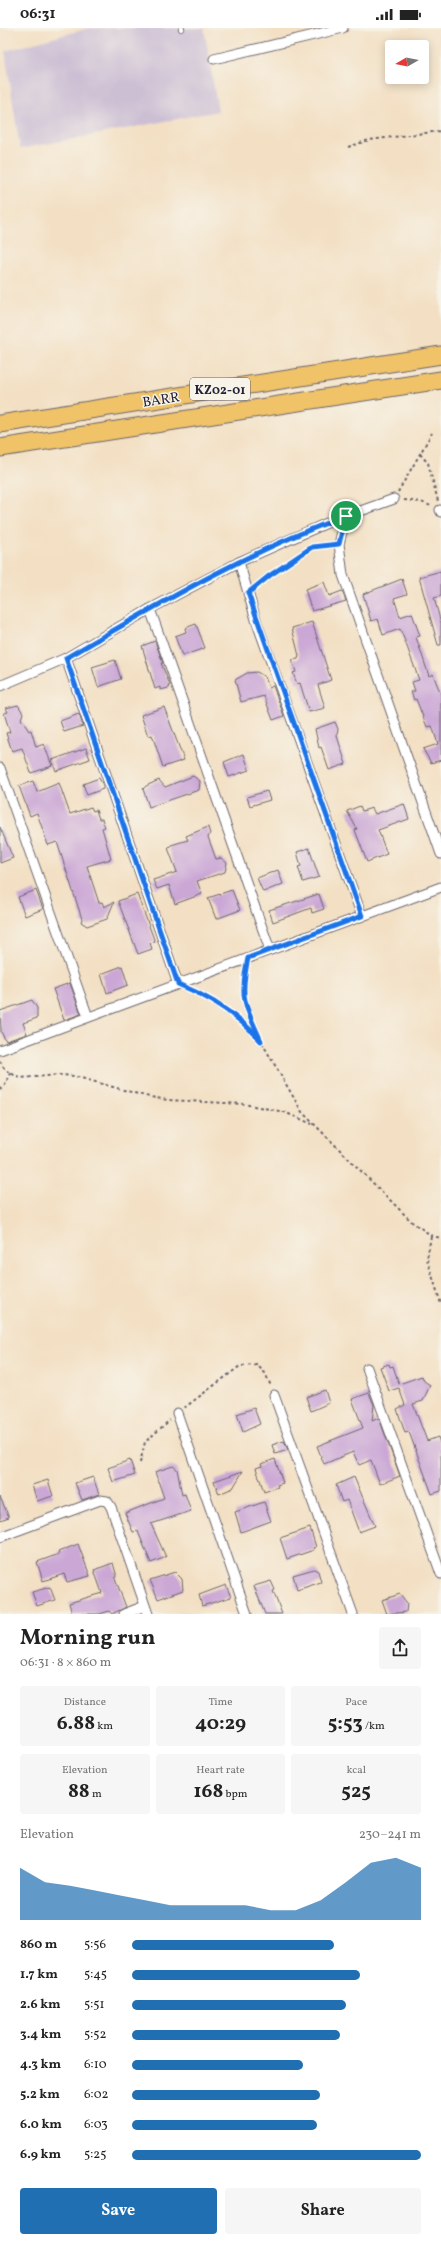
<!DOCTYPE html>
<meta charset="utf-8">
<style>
:root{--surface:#fff;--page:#f6f6f6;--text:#222;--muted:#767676;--accent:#1f6fb2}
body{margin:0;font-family:Vollkorn,serif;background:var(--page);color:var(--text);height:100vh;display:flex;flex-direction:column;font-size:15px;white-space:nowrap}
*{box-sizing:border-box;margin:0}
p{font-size:13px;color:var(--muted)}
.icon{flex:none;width:22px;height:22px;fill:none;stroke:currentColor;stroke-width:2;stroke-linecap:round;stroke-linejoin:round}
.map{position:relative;height:1586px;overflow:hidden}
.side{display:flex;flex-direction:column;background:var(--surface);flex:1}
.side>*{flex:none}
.needle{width:26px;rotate:261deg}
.buttons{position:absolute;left:385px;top:12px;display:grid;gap:8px}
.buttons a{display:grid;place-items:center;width:44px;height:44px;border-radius:4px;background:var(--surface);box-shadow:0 2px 10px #0003;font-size:20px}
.pin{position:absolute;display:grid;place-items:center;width:34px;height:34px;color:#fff;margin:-17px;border:2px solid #fff;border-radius:50%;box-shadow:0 1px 4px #0007}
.round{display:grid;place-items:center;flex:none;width:42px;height:42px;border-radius:4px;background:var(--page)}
.head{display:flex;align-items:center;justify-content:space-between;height:68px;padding:0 20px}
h1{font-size:22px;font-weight:700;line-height:30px}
.figures{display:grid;grid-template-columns:repeat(3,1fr);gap:6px;height:68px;padding:4px 20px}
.figures div{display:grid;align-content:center;border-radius:4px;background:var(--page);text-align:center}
.figures b{font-size:20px;font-weight:700}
.figures small{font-size:11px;font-weight:400}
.figures p{font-size:11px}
.chart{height:112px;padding:8px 20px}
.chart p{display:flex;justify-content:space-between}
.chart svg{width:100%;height:72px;margin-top:4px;fill:var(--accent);opacity:.7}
.action{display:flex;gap:8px;margin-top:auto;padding:8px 20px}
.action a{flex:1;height:46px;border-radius:4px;background:var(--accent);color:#fff;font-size:16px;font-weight:700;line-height:46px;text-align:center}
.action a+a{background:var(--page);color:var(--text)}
ul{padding:0 20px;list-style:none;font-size:13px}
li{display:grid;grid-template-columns:64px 48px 1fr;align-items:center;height:30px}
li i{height:10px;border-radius:5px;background:var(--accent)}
.status{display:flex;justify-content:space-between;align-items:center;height:28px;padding:0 20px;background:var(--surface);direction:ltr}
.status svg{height:11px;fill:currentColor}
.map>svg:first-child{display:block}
.industrial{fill:#ccbfd4}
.building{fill:#cba7d6}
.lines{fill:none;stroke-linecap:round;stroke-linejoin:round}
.lane-casing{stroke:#6b646b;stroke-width:6}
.street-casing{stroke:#6b646b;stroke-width:11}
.highway-casing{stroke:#6b646b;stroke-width:19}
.path{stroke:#6b646b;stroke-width:2;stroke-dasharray:3 3;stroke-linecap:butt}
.lane{stroke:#fff;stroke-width:4.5}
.street{stroke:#fff;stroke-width:9}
.highway{stroke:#f0c369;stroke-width:17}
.route-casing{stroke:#fff;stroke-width:8}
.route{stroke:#1a73e8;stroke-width:5}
.labels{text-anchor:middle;stroke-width:3;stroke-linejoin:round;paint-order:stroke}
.shield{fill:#f7f3e8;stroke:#62616f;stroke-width:1}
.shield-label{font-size:13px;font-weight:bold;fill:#22223b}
.street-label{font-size:14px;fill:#22223b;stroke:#f7f3e8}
</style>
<div class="status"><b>06:31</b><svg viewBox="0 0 49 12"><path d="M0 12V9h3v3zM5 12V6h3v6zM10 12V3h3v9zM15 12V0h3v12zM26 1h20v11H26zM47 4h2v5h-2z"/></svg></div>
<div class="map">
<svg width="441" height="1586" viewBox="0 0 441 1586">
<rect width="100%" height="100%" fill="#f7f3e8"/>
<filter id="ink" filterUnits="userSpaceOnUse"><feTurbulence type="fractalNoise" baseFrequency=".025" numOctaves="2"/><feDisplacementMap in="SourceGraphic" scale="8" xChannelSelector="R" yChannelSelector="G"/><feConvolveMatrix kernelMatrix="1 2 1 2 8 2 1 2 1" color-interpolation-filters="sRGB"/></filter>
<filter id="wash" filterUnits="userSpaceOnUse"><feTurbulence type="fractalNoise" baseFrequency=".012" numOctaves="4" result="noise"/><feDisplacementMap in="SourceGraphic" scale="16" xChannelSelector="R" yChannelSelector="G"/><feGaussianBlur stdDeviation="0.9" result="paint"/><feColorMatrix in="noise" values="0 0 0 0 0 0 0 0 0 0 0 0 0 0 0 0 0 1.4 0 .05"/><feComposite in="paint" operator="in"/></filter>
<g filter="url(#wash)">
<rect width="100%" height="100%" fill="#f3e0c4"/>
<path class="industrial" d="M89,0H204L218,83L20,121L5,23Z"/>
<g id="blocks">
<g class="building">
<path d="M441,543V568L434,570L441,595V617H438L419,549Z"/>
<path d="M402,551L407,566L394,570L400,589L412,585L420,608L416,609L429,648L433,646L441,667V732L431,735L423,721L438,716L432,698L427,699L416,671L414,672L411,664L415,663L412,654L419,652L405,613L400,601L383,607L378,591L371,593L363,566Z"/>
<path d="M324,554L329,568L342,563L346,573L312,583L305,561Z"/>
<path d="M312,594L331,652L318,657L325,680L309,684L300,655L297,656L293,645L296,644L292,632L298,631L299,628L292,600Z"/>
<path d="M196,596L205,620L182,628L175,608L186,604L185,600Z"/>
<path d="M155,613L163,635H161L170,657L169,660L160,662V659L155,661L142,618Z"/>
<path d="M115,632L121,651L98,659L92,639Z"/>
<path d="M257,644L265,649L269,660L273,658L284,688L273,692L264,668L241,674L235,652L247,645Z"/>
<path d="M18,677L23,685L21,691L29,703L31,702L36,719L44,716L52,738L31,745L22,720L12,723L6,705L10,704L4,685L8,684L6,680Z"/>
<path d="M164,679L184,732L163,739L152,707L148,708L141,687Z"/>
<path d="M79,686L83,698L64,704L60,693Z"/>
<path d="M335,694L338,701L337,708L346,736L329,742L321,719L319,720L315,701Z"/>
<path d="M86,720L90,731L56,743L52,732Z"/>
<path d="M244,726L249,742L229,749L224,734Z"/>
<path d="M193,748L200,753L199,762L149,779L143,761L146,758L159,752L165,759Z"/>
<path d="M99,750L103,757V761L87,767L83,756Z"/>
<path d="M33,753L37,764L59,755L70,786L91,779L93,783L96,782L99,791H102L105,799L102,800L111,831L87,838L99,875L102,874L104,879L114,874L107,891L87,898L81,894L82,891L57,814L48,817L37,785L30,788L19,758Z"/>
<path d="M267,763L270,772L250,778L247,769Z"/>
<path d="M404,776L409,791L378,802L387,826L367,834L355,802L357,801L347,783L360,778L362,783L372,780L375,786Z"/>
<path d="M0,799L13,830L0,835Z"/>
<path d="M208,799L210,806L208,809L216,831L221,830L227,835L225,844L197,853L202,866L175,876L169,857L157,861L153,852L177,844L168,820L171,817L188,812L186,808Z"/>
<path d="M309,820L319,849L303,854L298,839L301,838L297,824Z"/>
<path d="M278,842L283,856L263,864L257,850Z"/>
<path d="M36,862L43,881L25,888L18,869Z"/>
<path d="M232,862L240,882L216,891L208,870Z"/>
<path d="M137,866L155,914L150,915L152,921L138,926L118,873Z"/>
<path d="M319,866L324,881L312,885L311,880L273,894L269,882Z"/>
<path d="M122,938L128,957L107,965L101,946Z"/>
<path d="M70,955L81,986L64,992L53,961Z"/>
<path d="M32,972L37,980V990L23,995L27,1006L6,1013L1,1004L0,983Z"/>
<path d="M389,1336L390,1339L393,1338L399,1356L422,1348L424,1353L430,1357L423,1373L413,1376L427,1413L438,1409L441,1418V1463L432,1466L409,1404L405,1405L397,1381L405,1377L399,1360L389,1363L380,1339Z"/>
<path d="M325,1362L329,1375L311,1383L306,1369Z"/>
<path d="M369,1365L374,1377L372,1393L379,1390L400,1448L380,1456L371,1432L359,1437L353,1424L324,1436L317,1418L363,1400L352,1371Z"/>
<path d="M254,1380L260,1396L243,1404L237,1386Z"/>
<path d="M284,1413L288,1422L275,1426L272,1417Z"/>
<path d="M275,1431L283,1455L277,1457L278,1459L264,1464L256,1440L262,1438L261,1436Z"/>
<path d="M130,1432L135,1447L113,1454L108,1440Z"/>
<path d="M173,1438L177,1441L182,1467L185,1466L191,1483L151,1496L166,1529L151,1535L139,1506L138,1503L133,1504L125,1485L164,1470L155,1444Z"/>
<path d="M243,1443L233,1460L219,1466L214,1453Z"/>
<path d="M93,1449L99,1466L82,1472L75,1455Z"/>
<path d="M354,1449L375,1498L359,1504L347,1472L342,1474L336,1457Z"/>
<path d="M48,1452L53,1468L37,1473L32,1457Z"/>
<path d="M0,1469L9,1489L0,1492Z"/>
<path d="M264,1474L271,1493L241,1504L235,1484Z"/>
<path d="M310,1500L316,1519L313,1520L314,1522L287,1531L280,1510Z"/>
<path d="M78,1516L90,1548L67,1554L64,1546L43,1553L37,1534L59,1526L58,1524Z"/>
<path d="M113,1535L117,1549L115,1550L126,1579L112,1586L109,1583L100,1586H72L69,1575L102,1565L94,1542Z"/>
<path d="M314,1541L318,1543L321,1554L297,1562L293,1547Z"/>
<path d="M175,1544L182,1551L183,1562L158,1571L150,1552Z"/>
<path d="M271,1553L275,1562L273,1563L282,1586H265L254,1558Z"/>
<path d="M226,1557L231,1569L202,1578L199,1567Z"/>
<path d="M50,1559L55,1572L37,1578L32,1564Z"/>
<path d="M400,1566L407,1575L406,1584L387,1586L382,1572Z"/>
</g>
</g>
</g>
<g filter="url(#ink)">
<use href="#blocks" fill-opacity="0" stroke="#6b646b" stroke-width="1"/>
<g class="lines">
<g class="lane-casing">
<path id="lane" d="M181,1L182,0"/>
</g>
<g class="street-casing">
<g id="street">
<path d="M214,31L343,0"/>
<path d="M440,482L441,484"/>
<path d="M346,488L339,516L343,547L441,826"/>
<path d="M239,534L257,595L362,888"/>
<path d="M150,581L270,922"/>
<path d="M66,630L178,956"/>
<path d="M0,658L66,630L150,581L239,534L327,495L394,471"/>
<path d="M0,740L88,989"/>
<path d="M0,1022L441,859"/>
<path d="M367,1340L441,1546"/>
<path d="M274,1367L353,1586"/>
<path d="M177,1385L247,1586"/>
<path d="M0,1509L100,1472L107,1473L111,1479L148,1586"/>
<path d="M124,1586L145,1578"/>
</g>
</g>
<g class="highway-casing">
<g id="highway">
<path d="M0,396L441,327"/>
<path d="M0,420L441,352"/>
</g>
</g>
<g class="path">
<path d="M348,119L369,112L441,103"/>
<path d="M420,426L428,435L438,473"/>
<path d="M398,464L432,405"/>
<path d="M404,472L421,474L431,478"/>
<path d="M257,558L312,519L330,517"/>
<path d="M245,943C239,970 249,986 259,1011"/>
<path d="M191,961L203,966L244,995L261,1013L302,1084L412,1194L432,1208L441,1210"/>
<path d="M0,1033L5,1042L20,1050L60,1047L74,1048L145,1068L168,1072L244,1076L284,1084L312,1096"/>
<path d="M0,1062L5,1057L11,1045"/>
<path d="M431,1208L427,1231L441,1276"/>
<path d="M184,1380L240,1338L257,1337L265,1345L271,1358"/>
<path d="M140,1435L145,1414L170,1392"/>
</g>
<use href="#lane" class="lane"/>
<use href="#street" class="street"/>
<use href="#highway" class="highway"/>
</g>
</g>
<g class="lines" filter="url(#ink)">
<g class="route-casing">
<path id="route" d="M346,488L339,516L312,519L269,548L248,565L362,888L248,930C239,971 245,977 261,1013C238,987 210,969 178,956L66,630C156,578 247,523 346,488Z"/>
</g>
<use href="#route" class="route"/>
</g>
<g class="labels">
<rect class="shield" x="190" y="350" width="60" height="22" rx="3"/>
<g class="shield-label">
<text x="220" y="366">KZ02-01</text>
</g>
<g class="street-label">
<text transform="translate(161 371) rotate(-9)" y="5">BARR</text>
</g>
</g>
</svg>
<div class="buttons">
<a><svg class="needle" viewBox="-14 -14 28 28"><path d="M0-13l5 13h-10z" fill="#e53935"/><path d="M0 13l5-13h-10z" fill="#767676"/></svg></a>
</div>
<div class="pin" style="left:346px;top:488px;background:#1e9e55"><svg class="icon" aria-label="arrive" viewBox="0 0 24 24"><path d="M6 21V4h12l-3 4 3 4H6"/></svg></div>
</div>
<section class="side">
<div class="head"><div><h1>Morning run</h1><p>06:31 · 8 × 860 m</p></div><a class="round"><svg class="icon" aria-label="share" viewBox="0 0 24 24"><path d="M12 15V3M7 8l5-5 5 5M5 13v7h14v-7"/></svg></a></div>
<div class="figures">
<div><p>Distance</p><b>6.88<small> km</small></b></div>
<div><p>Time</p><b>40:29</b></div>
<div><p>Pace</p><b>5:53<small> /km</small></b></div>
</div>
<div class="figures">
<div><p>Elevation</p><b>88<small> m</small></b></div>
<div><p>Heart rate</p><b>168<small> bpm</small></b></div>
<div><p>kcal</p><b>525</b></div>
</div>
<div class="chart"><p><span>Elevation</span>230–241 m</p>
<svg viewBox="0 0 160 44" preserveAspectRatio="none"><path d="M0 44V12L10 21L20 23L30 26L40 29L50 32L60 35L70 35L80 35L90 35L100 38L110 38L120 32L130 21L140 9L150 6L160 12V44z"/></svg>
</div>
<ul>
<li><b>860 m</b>5:56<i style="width:70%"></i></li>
<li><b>1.7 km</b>5:45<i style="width:79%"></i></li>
<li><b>2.6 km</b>5:51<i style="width:74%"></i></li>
<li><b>3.4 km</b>5:52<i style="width:72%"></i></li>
<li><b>4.3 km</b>6:10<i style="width:59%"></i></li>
<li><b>5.2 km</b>6:02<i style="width:65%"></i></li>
<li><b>6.0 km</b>6:03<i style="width:64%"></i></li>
<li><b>6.9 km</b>5:25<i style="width:100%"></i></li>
</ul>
<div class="action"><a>Save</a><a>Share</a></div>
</section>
